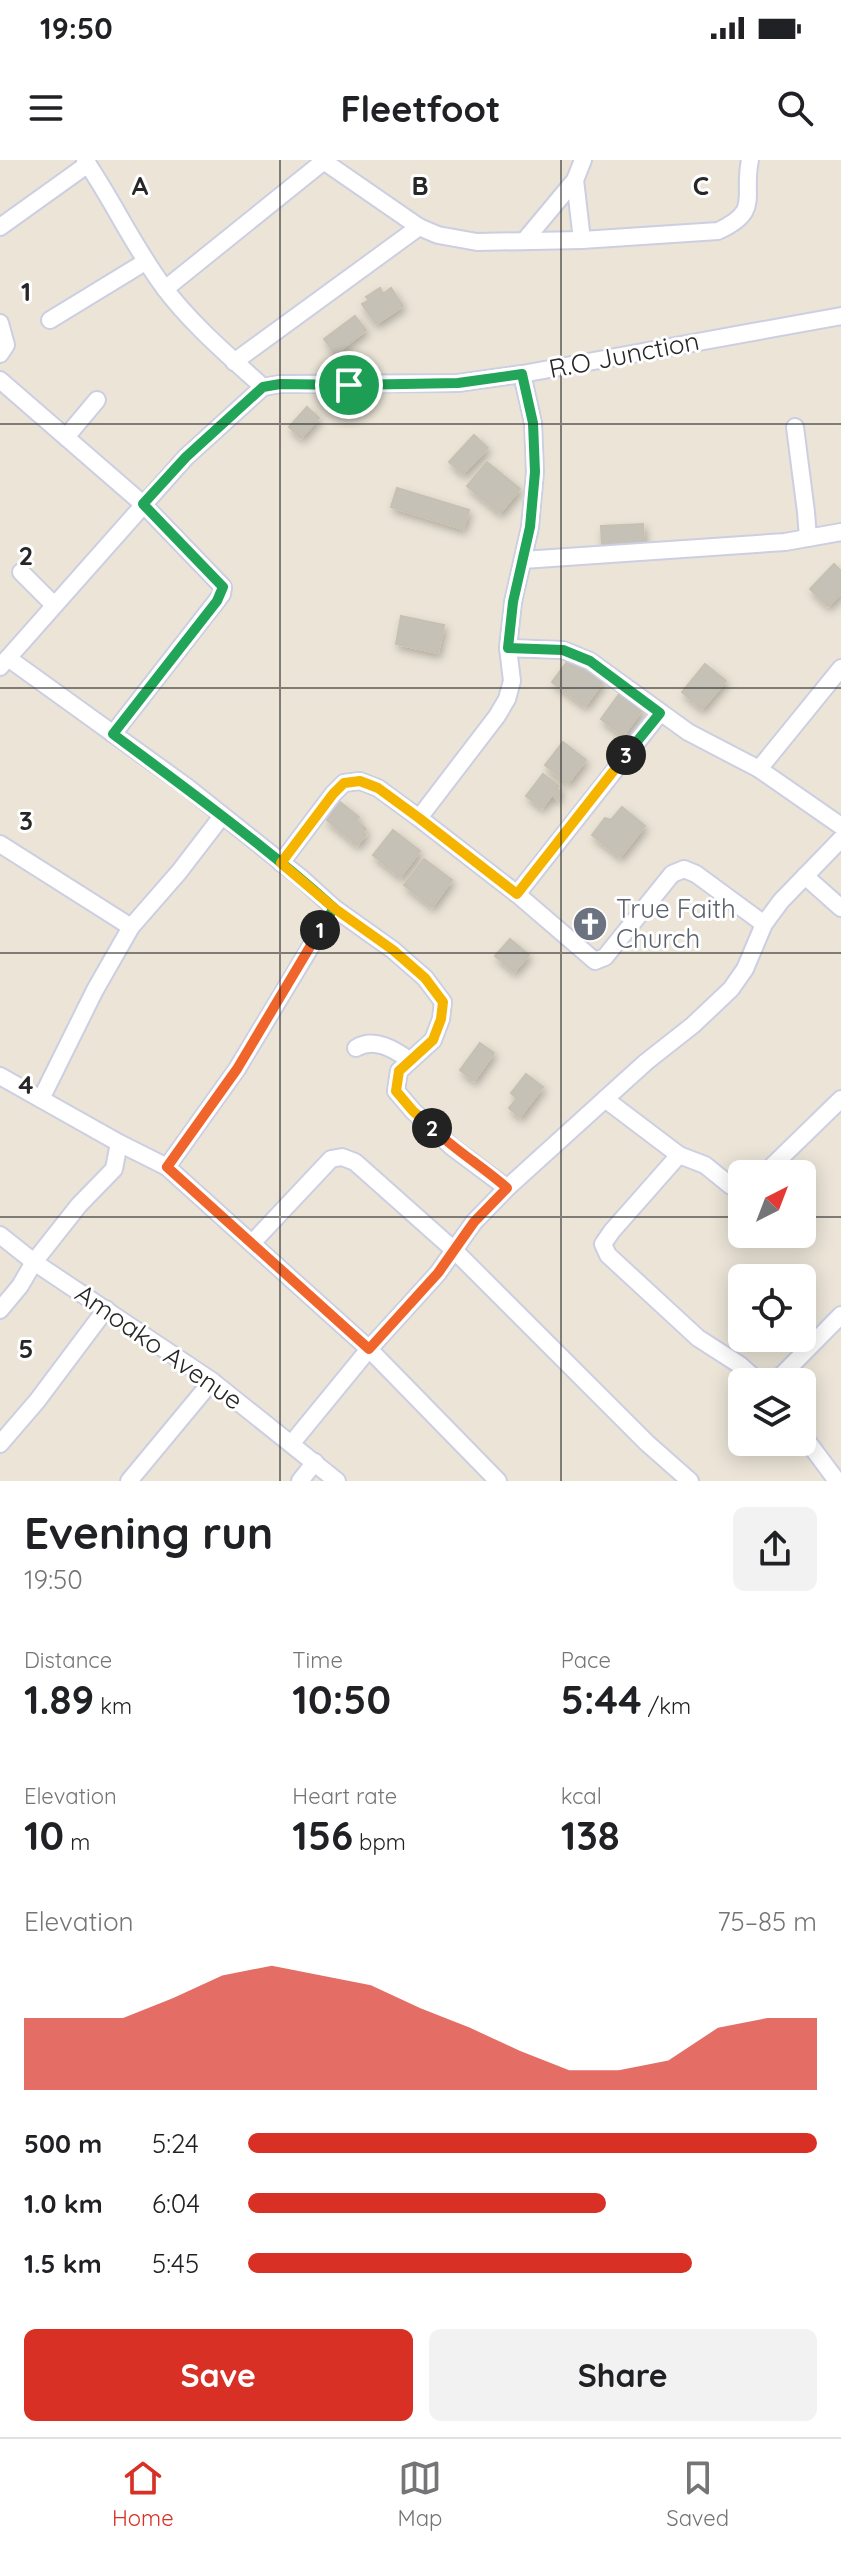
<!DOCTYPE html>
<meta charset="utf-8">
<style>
:root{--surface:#fff;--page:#f2f2f2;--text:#202124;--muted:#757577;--line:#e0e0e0;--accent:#d93025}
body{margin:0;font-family:Quicksand,sans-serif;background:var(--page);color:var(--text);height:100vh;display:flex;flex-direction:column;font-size:30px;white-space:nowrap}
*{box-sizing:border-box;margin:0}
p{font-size:26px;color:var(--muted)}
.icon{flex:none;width:44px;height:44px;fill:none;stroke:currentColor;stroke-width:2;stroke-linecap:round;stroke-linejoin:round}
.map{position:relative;height:1321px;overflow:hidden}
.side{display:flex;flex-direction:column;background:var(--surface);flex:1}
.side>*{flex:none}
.needle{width:52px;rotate:42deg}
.tools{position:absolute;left:728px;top:1000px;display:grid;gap:16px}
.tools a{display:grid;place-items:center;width:88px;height:88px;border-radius:12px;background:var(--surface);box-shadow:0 4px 20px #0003;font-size:40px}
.pin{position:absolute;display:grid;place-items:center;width:68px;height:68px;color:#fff;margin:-34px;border:4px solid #fff;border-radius:50%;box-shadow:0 2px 8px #0007}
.km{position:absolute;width:40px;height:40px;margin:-20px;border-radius:50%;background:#222;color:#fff;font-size:22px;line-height:40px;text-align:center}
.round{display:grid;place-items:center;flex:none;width:84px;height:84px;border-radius:12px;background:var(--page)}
.head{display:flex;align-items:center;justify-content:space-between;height:136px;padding:0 24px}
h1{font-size:44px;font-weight:700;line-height:60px}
.stats{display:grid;grid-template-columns:repeat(3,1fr);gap:12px;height:136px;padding:8px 24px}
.stats div{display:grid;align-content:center}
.stats b{font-size:40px;font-weight:700}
.stats small{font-size:22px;font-weight:400}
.stats p{font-size:22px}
.chart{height:224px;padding:16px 24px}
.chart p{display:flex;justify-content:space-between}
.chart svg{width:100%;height:144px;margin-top:8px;fill:var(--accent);opacity:.7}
.cta{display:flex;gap:16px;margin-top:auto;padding:16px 24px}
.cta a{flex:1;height:92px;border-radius:12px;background:var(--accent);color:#fff;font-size:32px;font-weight:700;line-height:92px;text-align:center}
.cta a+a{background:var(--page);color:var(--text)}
ul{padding:0 24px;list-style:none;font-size:26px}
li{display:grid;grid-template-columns:128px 96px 1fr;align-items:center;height:60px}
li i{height:20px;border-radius:10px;background:var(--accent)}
.status{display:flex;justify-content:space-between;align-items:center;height:56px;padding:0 40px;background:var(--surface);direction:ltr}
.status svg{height:22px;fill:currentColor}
header{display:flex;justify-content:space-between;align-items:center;height:104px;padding:0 24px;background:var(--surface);font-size:36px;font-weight:700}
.tabs{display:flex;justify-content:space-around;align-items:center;height:112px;border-top:2px solid var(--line);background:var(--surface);font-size:22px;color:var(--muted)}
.tabs a{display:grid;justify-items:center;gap:4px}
.tabs .selected{color:var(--accent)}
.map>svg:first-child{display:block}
.building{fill:#c6c1b7;stroke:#c6c0b1;stroke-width:2;filter:url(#shadow)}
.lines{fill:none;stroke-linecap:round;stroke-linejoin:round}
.minor-casing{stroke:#cccfe2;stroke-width:20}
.minor{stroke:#fff;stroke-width:16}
.split-1-casing{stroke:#fff;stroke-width:16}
.split-2-casing{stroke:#fff;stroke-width:16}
.split-3-casing{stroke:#fff;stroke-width:16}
.split-4-casing{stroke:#fff;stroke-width:16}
.split-1{stroke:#22a559;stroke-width:10}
.split-2{stroke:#f0652b;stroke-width:10}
.split-3{stroke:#f5b400;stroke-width:10}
.split-4{stroke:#22a559;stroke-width:10}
.grid{fill:none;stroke:#272727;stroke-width:2;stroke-opacity:0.55}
.labels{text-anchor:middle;stroke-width:6;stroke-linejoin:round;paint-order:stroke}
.street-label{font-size:26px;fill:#272727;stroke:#fff}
.worship-label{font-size:26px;fill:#5b616d;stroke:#fff;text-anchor:start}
.grid-label{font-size:26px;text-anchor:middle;font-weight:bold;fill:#272727;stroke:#fff;stroke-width:6;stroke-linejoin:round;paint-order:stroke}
</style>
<div class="status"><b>19:50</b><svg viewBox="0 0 49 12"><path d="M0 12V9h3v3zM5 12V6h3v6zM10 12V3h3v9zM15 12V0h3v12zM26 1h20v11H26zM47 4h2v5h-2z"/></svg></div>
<header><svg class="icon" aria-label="menu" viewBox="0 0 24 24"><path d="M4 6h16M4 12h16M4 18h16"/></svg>Fleetfoot<svg class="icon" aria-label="search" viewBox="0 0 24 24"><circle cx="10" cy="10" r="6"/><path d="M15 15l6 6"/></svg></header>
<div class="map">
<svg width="841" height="1321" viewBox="0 0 841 1321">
<defs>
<filter id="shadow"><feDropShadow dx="2.5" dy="4.5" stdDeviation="4" flood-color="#0004"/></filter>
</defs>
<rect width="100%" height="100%" fill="#ebe4d7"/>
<g class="building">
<path d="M380,128L383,134L391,128L403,146L376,164L362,144L369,140L366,137Z"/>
<path d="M355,156L366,170L335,194L324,179Z"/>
<path d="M307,247L319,258L301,278L289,267Z"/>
<path d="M474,275L488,288L463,314L449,302Z"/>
<path d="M487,302L520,329L500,353L467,326Z"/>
<path d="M397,328L469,350L463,369L391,347Z"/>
<path d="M643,364L644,386L602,388L601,366Z"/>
<path d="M834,404L841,411V433L828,446L810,429Z"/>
<path d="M401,456L444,465L438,493L396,484Z"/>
<path d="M570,498L603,522L585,546L552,522Z"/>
<path d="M705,504L726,521L702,549L682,532Z"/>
<path d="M620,533L642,550L623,576L601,559Z"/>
<path d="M563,582L586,600L568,623L545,605Z"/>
<path d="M543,614L559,626L556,629L561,632L557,639L552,635L542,648L526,636Z"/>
<path d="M340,642L359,657L356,660L366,669L363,672L366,675L357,685L326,659Z"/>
<path d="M622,647L645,666L620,697L592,675L605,658L611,660Z"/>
<path d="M393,670L420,691L400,717L373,695Z"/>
<path d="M424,699L452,720L432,747L404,725Z"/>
<path d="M510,779L529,795L514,812L495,796Z"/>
<path d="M480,883L494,893L474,921L460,910Z"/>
<path d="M526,914L543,927L520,957L509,948L517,938L511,933Z"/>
</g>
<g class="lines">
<g class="minor-casing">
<g id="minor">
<path d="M85,0C113,41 134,87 163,126C189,162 230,197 263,227"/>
<path d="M322,0L419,67L438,75L477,82L582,80L718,71C762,51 742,37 750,0"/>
<path d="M575,20L582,80"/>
<path d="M0,67L88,4"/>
<path d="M525,80L575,20L583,0"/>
<path d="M165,129L324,1"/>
<path d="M50,160L145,102"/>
<path d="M0,163L6,185L0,194"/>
<path d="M234,202L419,67"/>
<path d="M0,220L143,344L223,427L222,434L113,574"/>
<path d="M795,267L806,352L808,378"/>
<path d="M66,277L97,240"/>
<path d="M523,400L785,382L841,372"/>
<path d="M21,412L54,445"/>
<path d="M508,488L563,490L590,501L688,572L759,609L841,666"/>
<path d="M8,498L187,627L300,717L334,748L393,790L425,818L443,842L441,859L433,880L399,911L396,931L413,951L452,987L507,1028"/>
<path d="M0,507L186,297L263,227L280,224L458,223L522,214L841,156"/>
<path d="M759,609L841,508"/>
<path d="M419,658L497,556L507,539L512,521L508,488L513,442L530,367L535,312L533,263L522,214"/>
<path d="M0,684L131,767"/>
<path d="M281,703L333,634L344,623L360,621L378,628L419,658L517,734L595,801L605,797L672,714L684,709L696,714L764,764"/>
<path d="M805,716L841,748"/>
<path d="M517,734L660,553"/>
<path d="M356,888C374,877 394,889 409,900"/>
<path d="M0,916L119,983L167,1007L369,1189L498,1321"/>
<path d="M41,939L95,830L131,767L179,712L222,656"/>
<path d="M605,939L679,995L705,1005L731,1026L742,1028"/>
<path d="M679,995L612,1071L603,1084L608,1095L698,1178L740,1205L759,1222"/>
<path d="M167,1007L237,909L334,748"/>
<path d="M764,1014L841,939"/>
<path d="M0,1075L34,1102L212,1221L337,1321"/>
<path d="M253,1082L331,999L342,997L355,1002L454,1090L474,1062L507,1028L646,902L693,865L731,829L745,809L764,764L781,741L841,679"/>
<path d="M0,1150L20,1126L34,1102L79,1045L114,1009L119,983"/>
<path d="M775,1222L841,1155"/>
<path d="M802,1274L837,1321"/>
<path d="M292,1283L369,1189L438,1113L454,1090L647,1283L690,1321"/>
<path d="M0,1284L37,1241L106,1149"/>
<path d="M129,1321L212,1221"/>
<path d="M300,1321L315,1302"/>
</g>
</g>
<use href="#minor" class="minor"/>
</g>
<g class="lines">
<g class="split-1-casing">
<path id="split-1" d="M320,770L334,748C264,685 188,630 113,574L217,441L223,427L143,344L186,297L263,227L280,224L349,225"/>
</g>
<g class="split-2-casing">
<path id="split-2" d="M320,770L237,909L167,1007L369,1189L438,1113L474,1062L507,1028C483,1007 455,990 432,968"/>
</g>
<g class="split-3-casing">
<path id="split-3" d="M432,968L413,951L396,931L399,911L433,880L441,859L443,842L425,818L393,790L334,748L281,703L333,634L344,623L360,621L378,628L419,658L517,734L626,595"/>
</g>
<g class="split-4-casing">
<path id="split-4" d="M349,225L458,223L522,214L533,263L535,312L530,367L513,442L508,488L563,490L590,501L660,553L626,595"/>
</g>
<use href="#split-1" class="split-1"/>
<use href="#split-2" class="split-2"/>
<use href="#split-3" class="split-3"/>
<use href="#split-4" class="split-4"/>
</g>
<path class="grid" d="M280,0V1321M561,0V1321M0,264H841M0,528H841M0,793H841M0,1057H742M802,1057H841"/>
<defs>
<g id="church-disc" transform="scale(1.8)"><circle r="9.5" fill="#6b7280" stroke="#fff"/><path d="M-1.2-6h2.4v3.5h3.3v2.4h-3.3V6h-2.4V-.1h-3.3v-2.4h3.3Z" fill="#fff"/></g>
</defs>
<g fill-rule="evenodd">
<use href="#church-disc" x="590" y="764"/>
</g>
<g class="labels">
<g class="street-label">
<text transform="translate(624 195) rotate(-11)" y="9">R.O Junction</text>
<text transform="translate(159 1187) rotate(35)" y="9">Amoako Avenue</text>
</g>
<g class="worship-label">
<text x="616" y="758">True Faith<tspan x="616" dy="30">Church</tspan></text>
</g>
</g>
<g class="grid-label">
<text x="140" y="35">A</text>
<text x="420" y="35">B</text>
<text x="701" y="35">C</text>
<text x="26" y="141">1</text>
<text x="26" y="405">2</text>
<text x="26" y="670">3</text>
<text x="26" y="934">4</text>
<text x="26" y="1198">5</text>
</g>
</svg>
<div class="tools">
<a><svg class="needle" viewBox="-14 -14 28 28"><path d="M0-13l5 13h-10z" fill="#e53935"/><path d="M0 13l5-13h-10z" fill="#757577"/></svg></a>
<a><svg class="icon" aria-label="locate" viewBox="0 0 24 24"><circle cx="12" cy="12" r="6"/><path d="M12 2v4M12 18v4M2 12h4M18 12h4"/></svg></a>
<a><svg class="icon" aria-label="layers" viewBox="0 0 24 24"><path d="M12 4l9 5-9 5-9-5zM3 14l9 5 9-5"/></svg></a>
</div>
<div class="pin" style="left:349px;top:225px;background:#1e9e55"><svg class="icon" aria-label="arrive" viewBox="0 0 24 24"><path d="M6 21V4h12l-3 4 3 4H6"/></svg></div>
<b class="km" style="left:320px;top:770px">1</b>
<b class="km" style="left:432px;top:968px">2</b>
<b class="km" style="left:626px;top:595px">3</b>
</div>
<section class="side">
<div class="head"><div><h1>Evening run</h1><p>19:50</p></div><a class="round"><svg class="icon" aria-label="share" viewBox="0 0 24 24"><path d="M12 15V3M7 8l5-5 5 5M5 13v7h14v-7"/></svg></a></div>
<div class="stats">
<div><p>Distance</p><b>1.89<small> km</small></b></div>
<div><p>Time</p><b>10:50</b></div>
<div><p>Pace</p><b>5:44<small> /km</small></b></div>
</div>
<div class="stats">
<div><p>Elevation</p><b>10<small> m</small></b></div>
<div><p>Heart rate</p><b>156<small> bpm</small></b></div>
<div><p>kcal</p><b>138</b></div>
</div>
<div class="chart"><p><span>Elevation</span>75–85 m</p>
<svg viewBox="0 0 160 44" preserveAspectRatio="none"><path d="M0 44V22L10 22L20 22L30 16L40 9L50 6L60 9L70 12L80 19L90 25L100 32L110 38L120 38L130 35L140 25L150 22L160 22V44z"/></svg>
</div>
<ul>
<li><b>500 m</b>5:24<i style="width:100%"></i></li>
<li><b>1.0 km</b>6:04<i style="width:63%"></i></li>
<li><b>1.5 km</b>5:45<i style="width:78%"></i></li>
</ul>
<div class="cta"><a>Save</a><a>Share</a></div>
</section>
<nav class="tabs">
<a class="selected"><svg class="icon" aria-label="home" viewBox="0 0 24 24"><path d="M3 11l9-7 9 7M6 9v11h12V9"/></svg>Home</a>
<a><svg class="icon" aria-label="map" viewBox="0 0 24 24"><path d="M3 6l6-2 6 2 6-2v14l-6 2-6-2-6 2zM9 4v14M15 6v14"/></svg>Map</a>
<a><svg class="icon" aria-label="saved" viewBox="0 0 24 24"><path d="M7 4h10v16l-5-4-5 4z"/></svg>Saved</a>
</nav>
